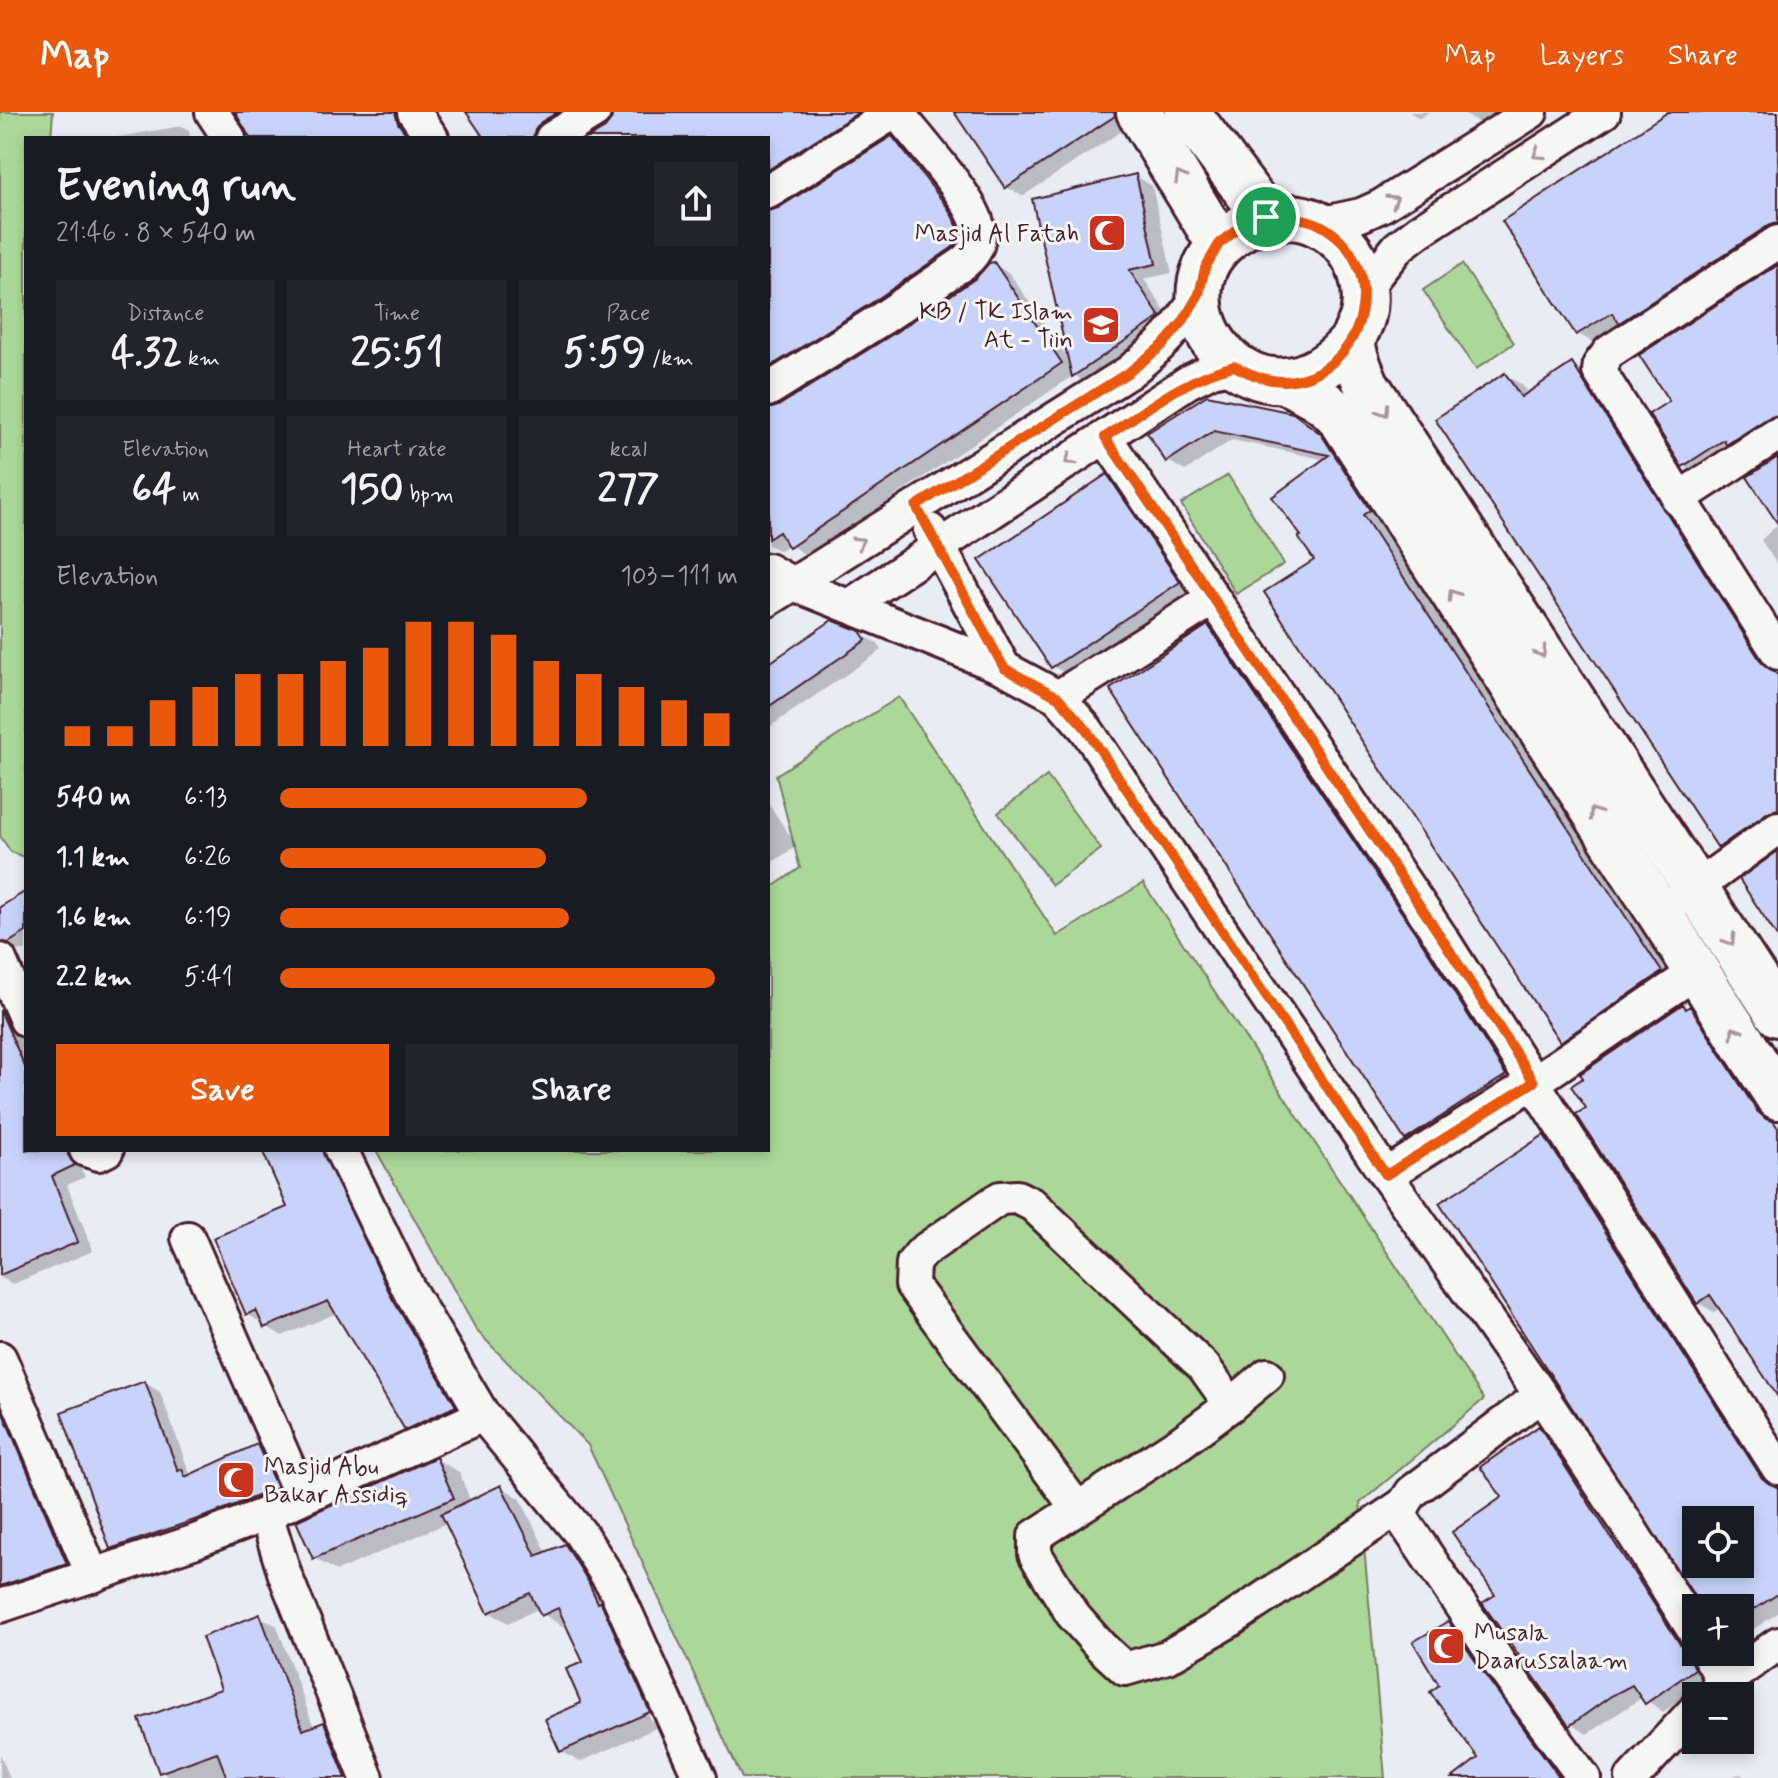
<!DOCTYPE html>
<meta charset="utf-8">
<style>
:root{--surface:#171b24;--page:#20242c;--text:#f1f3f6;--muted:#9ea1a6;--accent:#ea580c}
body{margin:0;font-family:Mynerve,sans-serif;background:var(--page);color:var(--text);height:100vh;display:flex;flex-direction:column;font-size:30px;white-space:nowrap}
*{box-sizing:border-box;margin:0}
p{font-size:26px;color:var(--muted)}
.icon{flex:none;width:44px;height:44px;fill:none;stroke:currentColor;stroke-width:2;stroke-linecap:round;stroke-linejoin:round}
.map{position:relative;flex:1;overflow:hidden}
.details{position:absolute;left:24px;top:24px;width:746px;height:1016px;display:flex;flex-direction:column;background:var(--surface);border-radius:0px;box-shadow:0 4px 12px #0003}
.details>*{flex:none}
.fabs{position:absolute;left:1682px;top:1394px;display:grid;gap:16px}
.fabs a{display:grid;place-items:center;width:72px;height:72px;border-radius:0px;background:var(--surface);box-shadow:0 4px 12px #0003;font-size:40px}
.pin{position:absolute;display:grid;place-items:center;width:68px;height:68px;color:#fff;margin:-34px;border:4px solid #fff;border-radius:50%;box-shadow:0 2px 8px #0007}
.round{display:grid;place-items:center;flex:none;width:84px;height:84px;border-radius:0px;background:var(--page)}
.headline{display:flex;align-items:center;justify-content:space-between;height:136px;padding:0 32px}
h1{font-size:44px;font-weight:700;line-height:60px}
.stats{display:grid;grid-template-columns:repeat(3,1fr);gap:12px;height:136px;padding:8px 32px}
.stats div{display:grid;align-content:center;border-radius:0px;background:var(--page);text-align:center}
.stats b{font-size:40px;font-weight:700}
.stats small{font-size:22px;font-weight:400}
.stats p{font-size:22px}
.chart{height:224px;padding:16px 32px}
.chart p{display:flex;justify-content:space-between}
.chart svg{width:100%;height:144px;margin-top:8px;stroke:var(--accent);stroke-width:6}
.cta{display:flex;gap:16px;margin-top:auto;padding:16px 32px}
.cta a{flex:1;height:92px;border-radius:0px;background:var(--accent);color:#fff;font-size:32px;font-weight:700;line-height:92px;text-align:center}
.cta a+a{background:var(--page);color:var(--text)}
ul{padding:0 32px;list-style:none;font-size:26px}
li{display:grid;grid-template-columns:128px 96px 1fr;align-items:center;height:60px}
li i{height:20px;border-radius:10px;background:var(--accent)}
header{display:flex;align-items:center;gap:48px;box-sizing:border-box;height:112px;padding:0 40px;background:var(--accent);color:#fff}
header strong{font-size:38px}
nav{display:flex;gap:44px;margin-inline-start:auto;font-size:28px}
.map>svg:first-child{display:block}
.green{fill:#abd898;stroke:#7a7c62;stroke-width:2}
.shadow{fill:#0003;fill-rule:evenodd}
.building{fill:#c8d3fb;stroke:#4a1f2b;stroke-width:2;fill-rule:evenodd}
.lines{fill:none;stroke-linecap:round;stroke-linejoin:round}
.street-casing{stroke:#4a1f2b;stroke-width:38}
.secondary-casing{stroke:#4a1f2b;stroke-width:50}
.street{stroke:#f6f6f2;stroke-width:32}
.secondary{stroke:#f6f6f2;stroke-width:44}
.oneway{stroke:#a99598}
.route-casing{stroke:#fff;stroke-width:16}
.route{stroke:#ea580c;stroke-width:10}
.labels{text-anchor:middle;stroke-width:6;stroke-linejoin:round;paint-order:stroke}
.poi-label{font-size:24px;fill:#4a1f2b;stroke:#f6f6f2;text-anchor:end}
</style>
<header>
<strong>Map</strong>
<nav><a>Map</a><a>Layers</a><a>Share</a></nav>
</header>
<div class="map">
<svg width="1778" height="1666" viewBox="0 0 1778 1666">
<rect width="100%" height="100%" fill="#e8ecf5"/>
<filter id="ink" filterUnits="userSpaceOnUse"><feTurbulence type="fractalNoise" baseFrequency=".0125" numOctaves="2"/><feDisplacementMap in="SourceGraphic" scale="16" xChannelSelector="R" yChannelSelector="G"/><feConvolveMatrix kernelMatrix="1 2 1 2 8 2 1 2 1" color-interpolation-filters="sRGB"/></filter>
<g filter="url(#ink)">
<g class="green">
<path d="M0,0H53L51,26H26V746L11,740L0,724Z"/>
<path d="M1462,152L1514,231L1476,257L1423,178Z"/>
<path d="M1228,363L1284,452L1236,482L1181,392Z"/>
<path d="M899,585L1057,824L1143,771L1484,1287L1360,1391L1385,1666H742L588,1333L477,1219L376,1038H768V778L800,756L776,663Z"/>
<path d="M1047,664L1101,737L1052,773L998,701Z"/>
</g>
<g class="shadow">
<path d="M235,0H404L417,26H252Z"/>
<path d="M468,0H592L552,26H485Z"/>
<path d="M615,0H889L768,80V26H591L605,18L613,9Z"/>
<path d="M957,0H1129L1131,13L1023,84L1006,75Z"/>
<path d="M1409,0H1429L1420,6Z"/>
<path d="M1462,0H1498L1480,12Z"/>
<path d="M1673,0H1778V127L1594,231L1578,222Z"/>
<path d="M181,14L189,18L190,26H113Z"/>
<path d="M892,26L908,36L964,107L976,133L768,278V101L779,98Z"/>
<path d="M1136,64L1152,74L1172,161L1144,167L1175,215L1090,273L1074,263L807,444L790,433L780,439L768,433V298L779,296L895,223L977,167L993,152L1010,162L1071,251Z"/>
<path d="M1778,155V319L1700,363L1684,354L1672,290Z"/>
<path d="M1572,253L1588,263L1778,562V714L1736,744L1720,734L1506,263L1522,273L1528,282Z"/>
<path d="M1292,303L1338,334L1386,408L1379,413L1678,870L1578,938L1561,928L1317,449L1327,348L1232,328L1185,359L1168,349L1150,322Z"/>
<path d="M1107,365L1124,374L1195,480L1069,564L1053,554Z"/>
<path d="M1778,412V454L1761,428Z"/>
<path d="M1208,515L1225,525L1521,972L1423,1036L1407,1026Z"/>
<path d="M859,521L877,531L882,538L768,616V547L771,552Z"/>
<path d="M768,691L797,734L768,753Z"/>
<path d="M26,782V838L9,839L0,847V798Z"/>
<path d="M0,873L26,927V1038H72L85,1065L67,1073L93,1139L13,1172L0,1165Z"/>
<path d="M1683,894L1706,906L1778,1014V1282L1721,1196L1714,1200L1698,1191L1588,997Z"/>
<path d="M1544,1025L1561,1035L1778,1377V1501L1740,1526V1496H1704ZM1696,1408H1740V1452H1696Z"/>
<path d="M264,1038H335L471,1304L423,1326L407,1316L337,1201L282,1224L247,1202L290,1096Z"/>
<path d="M0,1269L82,1461L0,1487Z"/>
<path d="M145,1271L160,1280L191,1365L257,1334L273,1343L291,1384L127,1445L112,1436Z"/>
<path d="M1539,1317L1555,1326L1710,1567L1663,1600L1643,1585L1587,1622L1570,1612L1498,1484L1504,1386Z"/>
<path d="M436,1347L459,1360L471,1390L501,1375L520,1386L547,1441L563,1433L583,1444L667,1611L580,1650L561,1639L584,1592L585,1551L567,1511L562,1514L543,1502L540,1496L508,1511L489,1500L447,1411L337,1459L314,1446ZM599,1491H603L655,1608L652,1610Z"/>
<path d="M260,1505L277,1514L314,1616L324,1612L340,1622L358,1666H171L161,1660L224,1578Z"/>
<path d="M1448,1512L1464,1521L1568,1666H1456L1481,1647L1441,1574Z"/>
<path d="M0,1642L10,1666H0Z"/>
<path d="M1740,1662L1747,1666H1728Z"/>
</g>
<g class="building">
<path d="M235,0H395L398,11L409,26H250Z"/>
<path d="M466,0H558L541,10L535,18L533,26H484Z"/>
<path d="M613,0H859L768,58V26H588L605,16L611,8Z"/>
<path d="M954,0H1114L1115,4L1005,76Z"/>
<path d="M1668,0H1778V111L1768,114L1619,211L1612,201L1576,223L1502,109Z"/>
<path d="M892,24L948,96L959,117L958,129L953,135L873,190L768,256V99L778,96Z"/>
<path d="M1136,62L1156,152L1129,158L1160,205L1072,265L1032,87Z"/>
<path d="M994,150L1062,251L789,436L779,420L768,427V297L778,294L893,222L976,166L989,151Z"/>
<path d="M1778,153V303L1768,306L1726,333L1724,328L1682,355L1649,302L1669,289L1639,243Z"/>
<path d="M1572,251L1762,551L1778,563V697L1767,701L1718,736L1435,307L1505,261L1521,285Z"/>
<path d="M1207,283L1293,301L1321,322L1370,398L1363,403L1662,860L1560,930L1264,480L1314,448L1298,425L1301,424L1272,385L1329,343L1214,319L1166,350L1147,321Z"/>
<path d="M1778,345V412L1747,365Z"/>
<path d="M1107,362L1180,470L1051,556L979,448Z"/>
<path d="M832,508L860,519L866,528L768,595V552Z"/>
<path d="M1208,513L1427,838L1506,963L1405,1028L1110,577Z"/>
<path d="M1778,739V826L1739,767Z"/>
<path d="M26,779V820L8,831L0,829V795Z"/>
<path d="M1683,892L1686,897L1690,894L1757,999L1766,1007L1773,1009L1778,1016V1285L1710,1183L1697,1192L1576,1002L1586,996L1571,974L1583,966L1580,962Z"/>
<path d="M0,898L26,957V1038H68V1043L75,1053L52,1064L78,1130L0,1163Z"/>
<path d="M1544,1023L1762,1366L1778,1376V1482L1756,1496H1702L1439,1091ZM1696,1408H1740V1452H1696Z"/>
<path d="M262,1038H322L392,1186L456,1294L405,1318L328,1189L264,1216L256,1198L246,1203L213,1126L287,1095Z"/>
<path d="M145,1269L178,1359L182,1357L185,1365L257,1332L277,1376L212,1402L110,1437L61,1300Z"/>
<path d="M0,1294L67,1452L0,1474Z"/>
<path d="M1539,1314L1680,1532L1688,1539L1695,1557L1645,1592L1632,1573L1611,1584L1569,1614L1482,1491L1495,1483L1452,1420L1502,1385L1480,1355Z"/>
<path d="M436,1345L454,1386L313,1447L296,1409Z"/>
<path d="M501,1373L536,1444L565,1432L588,1469L598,1491L601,1490L650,1600L560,1640L545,1607L581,1591L566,1557L583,1550L558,1496L541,1504L530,1481L488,1501L441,1402Z"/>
<path d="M260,1502L303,1618L324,1610L346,1666H227L217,1640L159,1661L139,1607L221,1577L202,1525Z"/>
<path d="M1448,1509L1485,1563L1560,1666H1452L1478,1646L1430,1580L1439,1573L1413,1530Z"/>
</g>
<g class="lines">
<g class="street-casing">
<g id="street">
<path d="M212,0L229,26"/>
<path d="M414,0L432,26"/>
<path d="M552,26L594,0"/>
<path d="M768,80L894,0"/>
<path d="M1319,112L1361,103L1381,94L1531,0"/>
<path d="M1778,130L1609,240L1600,252L1599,259L1778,541"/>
<path d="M1365,176L1398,135L1419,119L1604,0"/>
<path d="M768,278L883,206L965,150C977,140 982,127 977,111C969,83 917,26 897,0"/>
<path d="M1105,325L1443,828L1778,1356"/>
<path d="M1678,387L1778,322"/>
<path d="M930,418L1004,556"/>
<path d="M768,458L793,472L1004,556L1058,585L1086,617L1386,1063L1541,1283L1627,1412L1696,1522"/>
<path d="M768,488L1129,260C1160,235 1179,217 1199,182"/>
<path d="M849,494L1188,270L1208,260L1234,254"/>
<path d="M1058,585L1213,487"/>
<path d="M1680,787L1778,716"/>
<path d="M0,848L26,908"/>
<path d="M86,1038L99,1042L107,1038"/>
<path d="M341,1038L409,1178L483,1303"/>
<path d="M1386,1063L1534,970L1696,860"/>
<path d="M188,1126L301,1384"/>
<path d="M0,1246L93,1464"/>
<path d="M1541,1283L1412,1380L1404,1392L1401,1405L1500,1552L1584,1666"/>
<path d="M1231,1293L1267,1263"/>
<path d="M1077,1396L912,1173L913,1151L922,1140L1000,1086L1017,1085L1033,1093L1204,1255L1231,1293L1181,1330L1035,1424V1442L1072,1502L1101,1535L1125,1557L1167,1545L1231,1508L1404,1392"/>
<path d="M266,1402L483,1303L580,1421L614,1474L700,1666"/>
<path d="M0,1494L193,1430L266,1402L285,1463L367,1666"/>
<path d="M1707,1540L1724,1570"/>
<path d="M1710,1584L1724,1570L1778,1532"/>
<path d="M1632,1666L1696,1597"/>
</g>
</g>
<g class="secondary-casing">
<g id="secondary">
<path d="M1139,0L1219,132"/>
<path d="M1187,0L1266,105"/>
<path d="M1353,228C1260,339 1146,193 1227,127C1246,111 1263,105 1288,105C1316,105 1344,125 1356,149C1364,165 1367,186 1363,203C1361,213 1353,222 1353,232C1354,246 1361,259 1366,272L1778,902"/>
<path d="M1285,269C1308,280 1325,288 1341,307L1778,985"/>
</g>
</g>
<use href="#street" class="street"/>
<use href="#secondary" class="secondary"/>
</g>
<defs><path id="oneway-chevron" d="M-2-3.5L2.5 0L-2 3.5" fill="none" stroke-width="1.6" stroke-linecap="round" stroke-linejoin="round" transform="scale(2)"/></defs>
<g class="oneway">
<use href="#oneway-chevron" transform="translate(1538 42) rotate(147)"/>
<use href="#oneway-chevron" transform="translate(1180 65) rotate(-120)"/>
<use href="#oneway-chevron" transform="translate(1393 88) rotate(-31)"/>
<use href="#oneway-chevron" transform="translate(1384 299) rotate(57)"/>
<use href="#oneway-chevron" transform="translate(1070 348) rotate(147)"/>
<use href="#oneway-chevron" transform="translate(859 430) rotate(-32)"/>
<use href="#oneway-chevron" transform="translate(1453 483) rotate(-123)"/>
<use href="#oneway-chevron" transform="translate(1541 540) rotate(57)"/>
<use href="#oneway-chevron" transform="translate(1594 701) rotate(-123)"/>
<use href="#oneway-chevron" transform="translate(1730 828) rotate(57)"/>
<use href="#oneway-chevron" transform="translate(1735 920) rotate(-123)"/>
</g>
</g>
<g class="lines" filter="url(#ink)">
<g class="route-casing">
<path id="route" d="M1266,105C1284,105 1303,104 1320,113C1393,151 1367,263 1286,269C1267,270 1250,262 1234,254C1185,266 1146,298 1105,325L1443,828L1534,970L1386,1063L1086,617L1058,585L1004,556L916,394L1129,260L1162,234L1182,211L1199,182L1205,156L1219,132L1240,115Z"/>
</g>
<use href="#route" class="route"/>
</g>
<defs>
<g id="mosque-square" transform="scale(2)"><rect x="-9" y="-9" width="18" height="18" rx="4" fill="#c8321e" stroke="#f6f6f2"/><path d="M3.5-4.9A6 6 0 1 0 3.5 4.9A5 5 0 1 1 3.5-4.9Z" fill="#fff"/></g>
<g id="school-square" transform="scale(2)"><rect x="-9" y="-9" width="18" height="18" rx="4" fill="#c8321e" stroke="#f6f6f2"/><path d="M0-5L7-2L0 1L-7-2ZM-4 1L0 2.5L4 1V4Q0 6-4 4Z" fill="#fff"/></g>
</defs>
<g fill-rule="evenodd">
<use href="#mosque-square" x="1107" y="121"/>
<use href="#school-square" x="1101" y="213"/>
<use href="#mosque-square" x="236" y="1368"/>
<use href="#mosque-square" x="1446" y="1534"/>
</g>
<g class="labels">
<g class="poi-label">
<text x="1079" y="129">Masjid Al Fatah</text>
<text x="1073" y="207">KB / TK Islam<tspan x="1073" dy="28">At - Tiin</tspan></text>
<text x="264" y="1362" text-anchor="start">Masjid Abu<tspan x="264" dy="28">Bakar Assidiq</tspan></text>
<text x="1474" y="1528" text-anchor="start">Musala<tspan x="1474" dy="28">Daarussalaam</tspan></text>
</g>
</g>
</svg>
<div class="fabs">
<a><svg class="icon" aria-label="locate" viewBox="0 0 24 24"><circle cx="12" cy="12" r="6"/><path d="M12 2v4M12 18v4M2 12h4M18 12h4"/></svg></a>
<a>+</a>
<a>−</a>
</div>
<div class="pin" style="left:1266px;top:105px;background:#1e9e55"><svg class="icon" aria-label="arrive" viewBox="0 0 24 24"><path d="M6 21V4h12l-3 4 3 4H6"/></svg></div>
<section class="details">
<div class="headline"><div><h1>Evening run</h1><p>21:46 · 8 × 540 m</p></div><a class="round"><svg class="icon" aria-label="share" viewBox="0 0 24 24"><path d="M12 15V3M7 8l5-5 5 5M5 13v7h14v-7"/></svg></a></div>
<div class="stats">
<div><p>Distance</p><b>4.32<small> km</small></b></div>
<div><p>Time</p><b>25:51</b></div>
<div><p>Pace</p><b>5:59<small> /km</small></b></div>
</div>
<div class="stats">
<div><p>Elevation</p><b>64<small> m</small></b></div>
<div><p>Heart rate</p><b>150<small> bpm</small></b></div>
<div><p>kcal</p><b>277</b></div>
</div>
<div class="chart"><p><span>Elevation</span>103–111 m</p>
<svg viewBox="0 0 160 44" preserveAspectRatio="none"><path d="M5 44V38M15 44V38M25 44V30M35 44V26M45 44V22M55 44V22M65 44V18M75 44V14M85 44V6M95 44V6M105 44V10M115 44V18M125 44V22M135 44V26M145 44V30M155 44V34"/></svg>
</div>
<ul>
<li><b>540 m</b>6:13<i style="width:67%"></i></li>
<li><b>1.1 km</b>6:26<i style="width:58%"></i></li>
<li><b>1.6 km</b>6:19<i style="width:63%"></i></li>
<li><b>2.2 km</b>5:41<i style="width:95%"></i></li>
</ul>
<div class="cta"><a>Save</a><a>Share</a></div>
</section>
</div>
